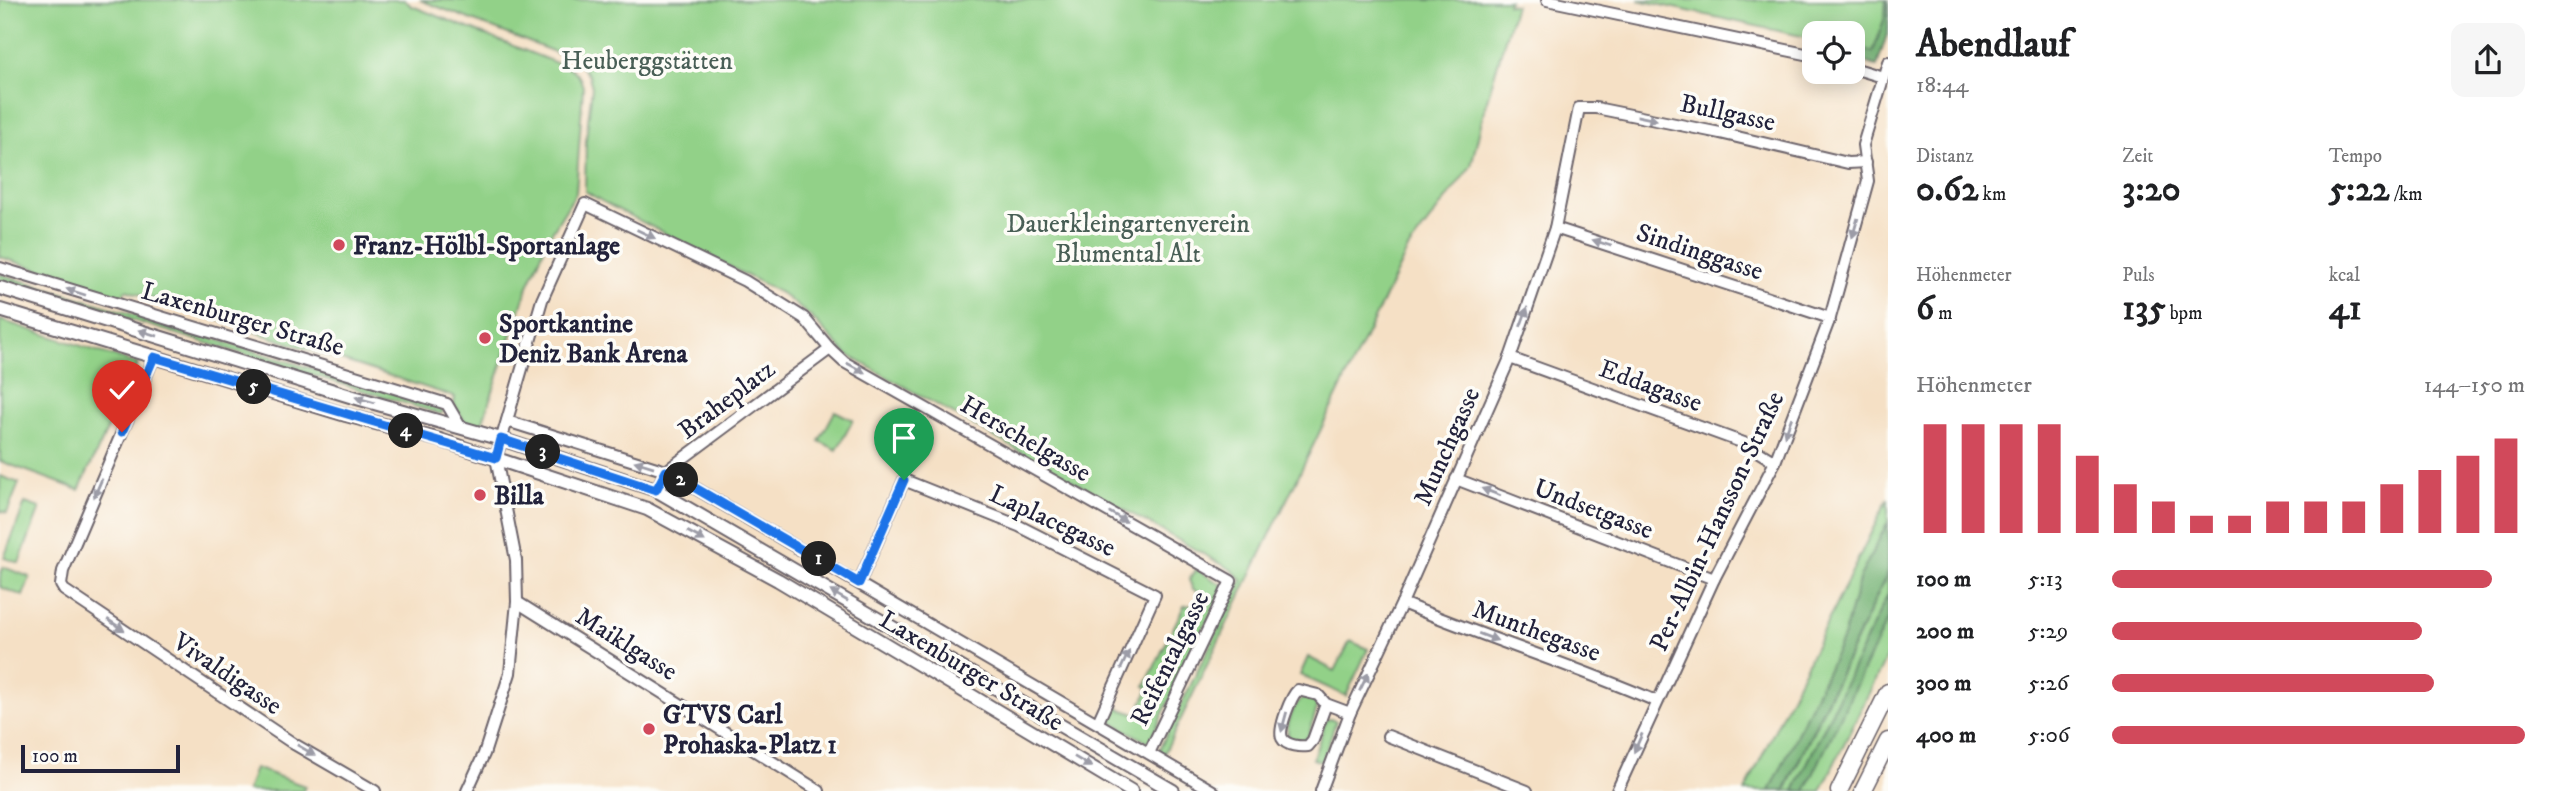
<!DOCTYPE html>
<html lang="de">
<meta charset="utf-8">
<style>
:root{--surface:#fff;--page:#f6f6f6;--text:#202124;--muted:#757577;--accent:#d1495b}
body{margin:0;font-family:"IM FELL DW Pica",serif;background:var(--page);color:var(--text);height:100vh;display:flex;flex-direction:column;font-size:26px;white-space:nowrap}
*{box-sizing:border-box;margin:0}
p{font-size:23px;color:var(--muted)}
.icon{flex:none;width:38px;height:38px;fill:none;stroke:currentColor;stroke-width:2;stroke-linecap:round;stroke-linejoin:round}
.map{position:relative;flex:1;overflow:hidden}
.sheet{display:flex;flex-direction:column;background:var(--surface);width:665px}
.sheet>*{flex:none}
.fabs{position:absolute;left:1802px;top:21px;display:grid;gap:14px}
.fabs a{display:grid;place-items:center;width:63px;height:63px;border-radius:14px;background:var(--surface);box-shadow:0 4px 18px #0003;font-size:35px}
.scale{position:absolute;left:21px;bottom:18px;width:159px;box-sizing:border-box;padding-left:7px;border:4px solid #22223b;border-top:0;font-size:19px;line-height:24px;white-space:nowrap;color:#22223b;-webkit-text-stroke:5px #fdfcf7;paint-order:stroke}
.pin{position:absolute;display:grid;place-items:center;width:60px;height:60px;color:#fff;margin:-72px -30px;border-radius:50% 50% 50% 0;rotate:-45deg;box-shadow:0 0 7px #0007}
.pin .icon{rotate:45deg}
.km{position:absolute;width:35px;height:35px;margin:-18px;border-radius:50%;background:#222;color:#fff;font-size:19px;line-height:35px;text-align:center}
.round{display:grid;place-items:center;flex:none;width:74px;height:74px;border-radius:14px;background:var(--page)}
.summary{display:flex;align-items:center;justify-content:space-between;height:119px;padding:0 28px}
h1{font-size:38px;font-weight:700;line-height:52px}
.metrics{display:grid;grid-template-columns:repeat(3,1fr);gap:10px;height:119px;padding:7px 28px}
.metrics div{display:grid;align-content:center}
.metrics b{font-size:35px;font-weight:700}
.metrics small{font-size:19px;font-weight:400}
.metrics p{font-size:19px}
.chart{height:196px;padding:14px 28px}
.chart p{display:flex;justify-content:space-between}
.chart svg{width:100%;height:126px;margin-top:7px;stroke:var(--accent);stroke-width:6}
ul{padding:0 28px;list-style:none;font-size:23px}
li{display:grid;grid-template-columns:112px 84px 1fr;align-items:center;height:52px}
li i{height:18px;border-radius:9px;background:var(--accent)}
main{display:flex;flex:1;min-height:0}
.map>svg:first-child{display:block}
.green{fill:#92d188;stroke:#5a7a62;stroke-width:2}
.forest{fill:#75b374;stroke:#4c6a58;stroke-width:2}
.lines{fill:none;stroke-linecap:round;stroke-linejoin:round}
.minor-casing{stroke:#6c646b;stroke-width:14}
.major-casing{stroke:#6c646b;stroke-width:16}
.highway-casing{stroke:#6c646b;stroke-width:19}
.minor{stroke:#fff;stroke-width:10}
.major{stroke:#fff;stroke-width:12}
.highway{stroke:#fff;stroke-width:16}
.oneway{fill:#9c9ca7}
.route-casing{stroke:#fff;stroke-width:14}
.route{stroke:#1a73e8;stroke-width:9}
.poi-dot{fill:#d1495b;stroke:#fdfcf7;stroke-width:2.5}
.labels{text-anchor:middle;stroke-width:7;stroke-linejoin:round;paint-order:stroke}
.park-label{font-size:26px;fill:#495f56;stroke:#fdfcf7}
.street-label{font-size:26px;fill:#22223b;stroke:#fdfcf7}
.poi-label{font-size:26px;font-weight:bold;fill:#22223b;stroke:#fdfcf7;text-anchor:start}
</style>
<main>
<div class="map">
<svg width="1888" height="791" viewBox="0 0 1888 791">
<rect width="100%" height="100%" fill="#fdfcf7"/>
<filter id="ink" filterUnits="userSpaceOnUse"><feTurbulence type="fractalNoise" baseFrequency=".0143" numOctaves="2"/><feDisplacementMap in="SourceGraphic" scale="14" xChannelSelector="R" yChannelSelector="G"/><feConvolveMatrix kernelMatrix="1 2 1 2 8 2 1 2 1" color-interpolation-filters="sRGB"/></filter>
<filter id="wash" filterUnits="userSpaceOnUse"><feTurbulence type="fractalNoise" baseFrequency=".00686" numOctaves="4" result="noise"/><feDisplacementMap in="SourceGraphic" scale="28" xChannelSelector="R" yChannelSelector="G"/><feGaussianBlur stdDeviation="1.57" result="paint"/><feColorMatrix in="noise" values="0 0 0 0 0 0 0 0 0 0 0 0 0 0 0 0 0 1.4 0 .05"/><feComposite in="paint" operator="in"/></filter>
<g filter="url(#wash)">
<rect width="100%" height="100%" fill="#f5e0c5"/>
<g class="green">
<path d="M0,0H404L412,6L572,69L580,78L583,87L576,193L549,237L528,286L481,427L465,422L454,404L455,397L126,290L122,296L0,257Z"/>
<path d="M420,0H1509L1507,4L1515,5L1485,107L1471,166L1408,249L1164,754L1159,750L1242,580L1232,570L846,354L811,317L781,293L605,203L585,191L586,139L592,87L589,76L580,65L565,56Z"/>
<path d="M1638,0H1886L1885,17L1873,53L1853,47V33H1815V39Z"/>
<path d="M0,274L419,401L442,409L443,412L440,414L0,280Z"/>
<path d="M0,320L138,364L79,490L0,461Z"/>
<path d="M835,411L853,420L837,450L819,441Z"/>
<path d="M0,476L19,483L7,513L0,511Z"/>
<path d="M1888,498V522L1860,577L1843,638L1770,791H1745Z"/>
<path d="M25,503L40,508L19,563L4,558Z"/>
<path d="M3,567L30,577L23,596L0,587V577Z"/>
<path d="M1196,569L1222,585V590L1149,743L1106,719L1113,703L1121,709L1137,715L1149,688L1145,686L1184,606L1193,605L1198,608L1205,603L1207,597L1193,589L1189,580Z"/>
<path d="M1888,572V594L1794,791H1785Z"/>
<path d="M1888,618V654L1821,791H1805Z"/>
<path d="M1350,641L1368,649L1346,696L1300,675L1308,657L1335,671Z"/>
<path d="M1304,697L1314,700L1317,708L1308,737L1299,742L1289,738C1284,727 1294,703 1304,697Z"/>
<path d="M1330,719L1336,721L1323,760L1319,761L1313,759L1326,720Z"/>
<path d="M255,768L305,786L303,791H247Z"/>
</g>
<g class="forest">
<path d="M1886,0H1888V31L1877,66L1853,59V47L1873,52L1885,17Z"/>
<path d="M1888,522V572L1784,791H1770L1843,638L1860,577Z"/>
<path d="M1888,594V618L1805,791H1794Z"/>
</g>
</g>
<g filter="url(#ink)">
<g class="lines">
<g class="minor-casing">
<g id="minor">
<path d="M1547,0L1815,56"/>
<path d="M1853,68L1883,77"/>
<path d="M1555,228L1830,318"/>
<path d="M0,268L447,404L461,428"/>
<path d="M154,357L63,571L61,585L64,590L294,744L375,791"/>
<path d="M1510,358L1744,443L1775,462"/>
<path d="M507,421L666,471L1213,791"/>
<path d="M1456,479L1714,579"/>
<path d="M656,490L666,471L830,349"/>
<path d="M859,583L904,480L1019,526L1155,595L1098,722"/>
<path d="M517,602L819,791"/>
<path d="M1402,603C1486,638 1573,665 1656,701"/>
<path d="M1326,704L1313,740L1308,746C1301,747 1286,746 1282,738C1278,729 1291,696 1298,690L1318,695L1326,704L1350,713"/>
<path d="M1388,736L1527,791"/>
<path d="M467,791L484,754L510,673L517,602L516,560L496,458L542,300L585,204L745,281L804,318L830,349L844,362L1231,581L1149,753"/>
<path d="M1321,791L1350,713L1402,603L1510,358L1555,228L1579,108H1596L1720,133L1848,163L1866,162"/>
<path d="M1617,791L1714,579L1775,462L1830,318L1868,181L1863,145L1888,62"/>
</g>
</g>
<g class="major-casing">
<g id="major">
<path d="M0,288L350,396L501,439L656,490L1173,791"/>
<path d="M0,310L346,415L440,440L647,509L778,580L1131,791"/>
</g>
</g>
<g class="highway-casing">
<g id="highway">
<path d="M1839,791L1888,692"/>
<path d="M1863,791L1888,741"/>
</g>
</g>
<use href="#minor" class="minor"/>
<use href="#major" class="major"/>
<use href="#highway" class="highway"/>
</g>
<defs><path id="oneway-solid" d="M-6-.8H1V-3.2L6.5 0L1 3.2V.8H-6Z" transform="scale(1.75)"/></defs>
<g class="oneway">
<use href="#oneway-solid" transform="translate(1647 118) rotate(11)"/>
<use href="#oneway-solid" transform="translate(1855 228) rotate(106)"/>
<use href="#oneway-solid" transform="translate(646 234) rotate(26)"/>
<use href="#oneway-solid" transform="translate(1602 243) rotate(-162)"/>
<use href="#oneway-solid" transform="translate(76 292) rotate(-162)"/>
<use href="#oneway-solid" transform="translate(1524 317) rotate(-70)"/>
<use href="#oneway-solid" transform="translate(148 333) rotate(-163)"/>
<use href="#oneway-solid" transform="translate(856 368) rotate(28)"/>
<use href="#oneway-solid" transform="translate(365 400) rotate(-164)"/>
<use href="#oneway-solid" transform="translate(1788 427) rotate(111)"/>
<use href="#oneway-solid" transform="translate(644 464) rotate(-163)"/>
<use href="#oneway-solid" transform="translate(98 488) rotate(113)"/>
<use href="#oneway-solid" transform="translate(1491 492) rotate(-159)"/>
<use href="#oneway-solid" transform="translate(1118 517) rotate(30)"/>
<use href="#oneway-solid" transform="translate(696 536) rotate(29)"/>
<use href="#oneway-solid" transform="translate(839 596) rotate(-150)"/>
<use href="#oneway-solid" transform="translate(116 625) rotate(33)"/>
<use href="#oneway-solid" transform="translate(1488 637) rotate(21)"/>
<use href="#oneway-solid" transform="translate(1125 660) rotate(-65)"/>
<use href="#oneway-solid" transform="translate(1364 682) rotate(-64)"/>
<use href="#oneway-solid" transform="translate(1284 722) rotate(105)"/>
<use href="#oneway-solid" transform="translate(1638 743) rotate(114)"/>
<use href="#oneway-solid" transform="translate(306 750) rotate(30)"/>
<use href="#oneway-solid" transform="translate(1083 762) rotate(31)"/>
</g>
</g>
<g class="lines" filter="url(#ink)">
<g class="route-casing">
<path id="route" d="M122,432L154,357L496,458L501,439L656,490L666,471L859,583L904,480"/>
</g>
<use href="#route" class="route"/>
</g>
<g class="poi-dot">
<circle cx="339" cy="245" r="7"/>
<circle cx="485" cy="338" r="7"/>
<circle cx="480" cy="495" r="7"/>
<circle cx="649" cy="729" r="7"/>
</g>
<g class="labels">
<g class="park-label">
<text x="647" y="69">Heuberggstätten</text>
<text x="1128" y="232">Dauerkleingartenverein<tspan x="1128" dy="30">Blumental Alt</tspan></text>
</g>
<g class="street-label">
<text transform="translate(1728 112) rotate(12)" y="9">Bullgasse</text>
<text transform="translate(1700 251) rotate(18)" y="9">Sindinggasse</text>
<text transform="translate(243 318) rotate(16)" y="9">Laxenburger Straße</text>
<text transform="translate(1651 385) rotate(20)" y="9">Eddagasse</text>
<text transform="translate(726 399) rotate(-37)" y="9">Braheplatz</text>
<text transform="translate(1026 438) rotate(30)" y="9">Herschelgasse</text>
<text transform="translate(1446 446) rotate(-66)" y="9">Munchgasse</text>
<text transform="translate(1594 508) rotate(21)" y="9">Undsetgasse</text>
<text transform="translate(1053 520) rotate(25)" y="9">Laplacegasse</text>
<text transform="translate(1716 521) rotate(-65)" y="9">Per-Albin-Hansson-Straße</text>
<text transform="translate(1537 630) rotate(20)" y="9">Munthegasse</text>
<text transform="translate(627 643) rotate(32)" y="9">Maiklgasse</text>
<text transform="translate(1169 658) rotate(-64)" y="9">Reifentalgasse</text>
<text transform="translate(972 670) rotate(31)" y="9">Laxenburger Straße</text>
<text transform="translate(228 673) rotate(34)" y="9">Vivaldigasse</text>
</g>
<g class="poi-label">
<text x="353" y="254">Franz-Hölbl-Sportanlage</text>
<text x="499" y="332">Sportkantine<tspan x="499" dy="30">Deniz Bank Arena</tspan></text>
<text x="494" y="504">Billa</text>
<text x="663" y="723">GTVS Carl<tspan x="663" dy="30">Prohaska-Platz 1</tspan></text>
</g>
</g>
</svg>
<div class="fabs">
<a><svg class="icon" aria-label="locate" viewBox="0 0 24 24"><circle cx="12" cy="12" r="6"/><path d="M12 2v4M12 18v4M2 12h4M18 12h4"/></svg></a>
</div>
<div class="scale">100 m</div>
<div class="pin" style="left:904px;top:480px;background:#1e9e55"><svg class="icon" aria-label="arrive" viewBox="0 0 24 24"><path d="M6 21V4h12l-3 4 3 4H6"/></svg></div>
<div class="pin" style="left:122px;top:432px;background:#d93025"><svg class="icon" aria-label="check" viewBox="0 0 24 24"><path d="M5 12l5 5 9-10"/></svg></div>
<b class="km" style="left:819px;top:559px">1</b>
<b class="km" style="left:681px;top:480px">2</b>
<b class="km" style="left:543px;top:452px">3</b>
<b class="km" style="left:406px;top:431px">4</b>
<b class="km" style="left:254px;top:387px">5</b>
</div>
<section class="sheet">
<div class="summary"><div><h1>Abendlauf</h1><p>18:44</p></div><a class="round"><svg class="icon" aria-label="share" viewBox="0 0 24 24"><path d="M12 15V3M7 8l5-5 5 5M5 13v7h14v-7"/></svg></a></div>
<div class="metrics">
<div><p>Distanz</p><b>0.62<small> km</small></b></div>
<div><p>Zeit</p><b>3:20</b></div>
<div><p>Tempo</p><b>5:22<small> /km</small></b></div>
</div>
<div class="metrics">
<div><p>Höhenmeter</p><b>6<small> m</small></b></div>
<div><p>Puls</p><b>135<small> bpm</small></b></div>
<div><p>kcal</p><b>41</b></div>
</div>
<div class="chart"><p><span>Höhenmeter</span>144–150 m</p>
<svg viewBox="0 0 160 44" preserveAspectRatio="none"><path d="M5 44V6M15 44V6M25 44V6M35 44V6M45 44V17M55 44V27M65 44V33M75 44V38M85 44V38M95 44V33M105 44V33M115 44V33M125 44V27M135 44V22M145 44V17M155 44V11"/></svg>
</div>
<ul>
<li><b>100 m</b>5:13<i style="width:92%"></i></li>
<li><b>200 m</b>5:29<i style="width:75%"></i></li>
<li><b>300 m</b>5:26<i style="width:78%"></i></li>
<li><b>400 m</b>5:06<i style="width:100%"></i></li>
</ul>
</section>
</main>
